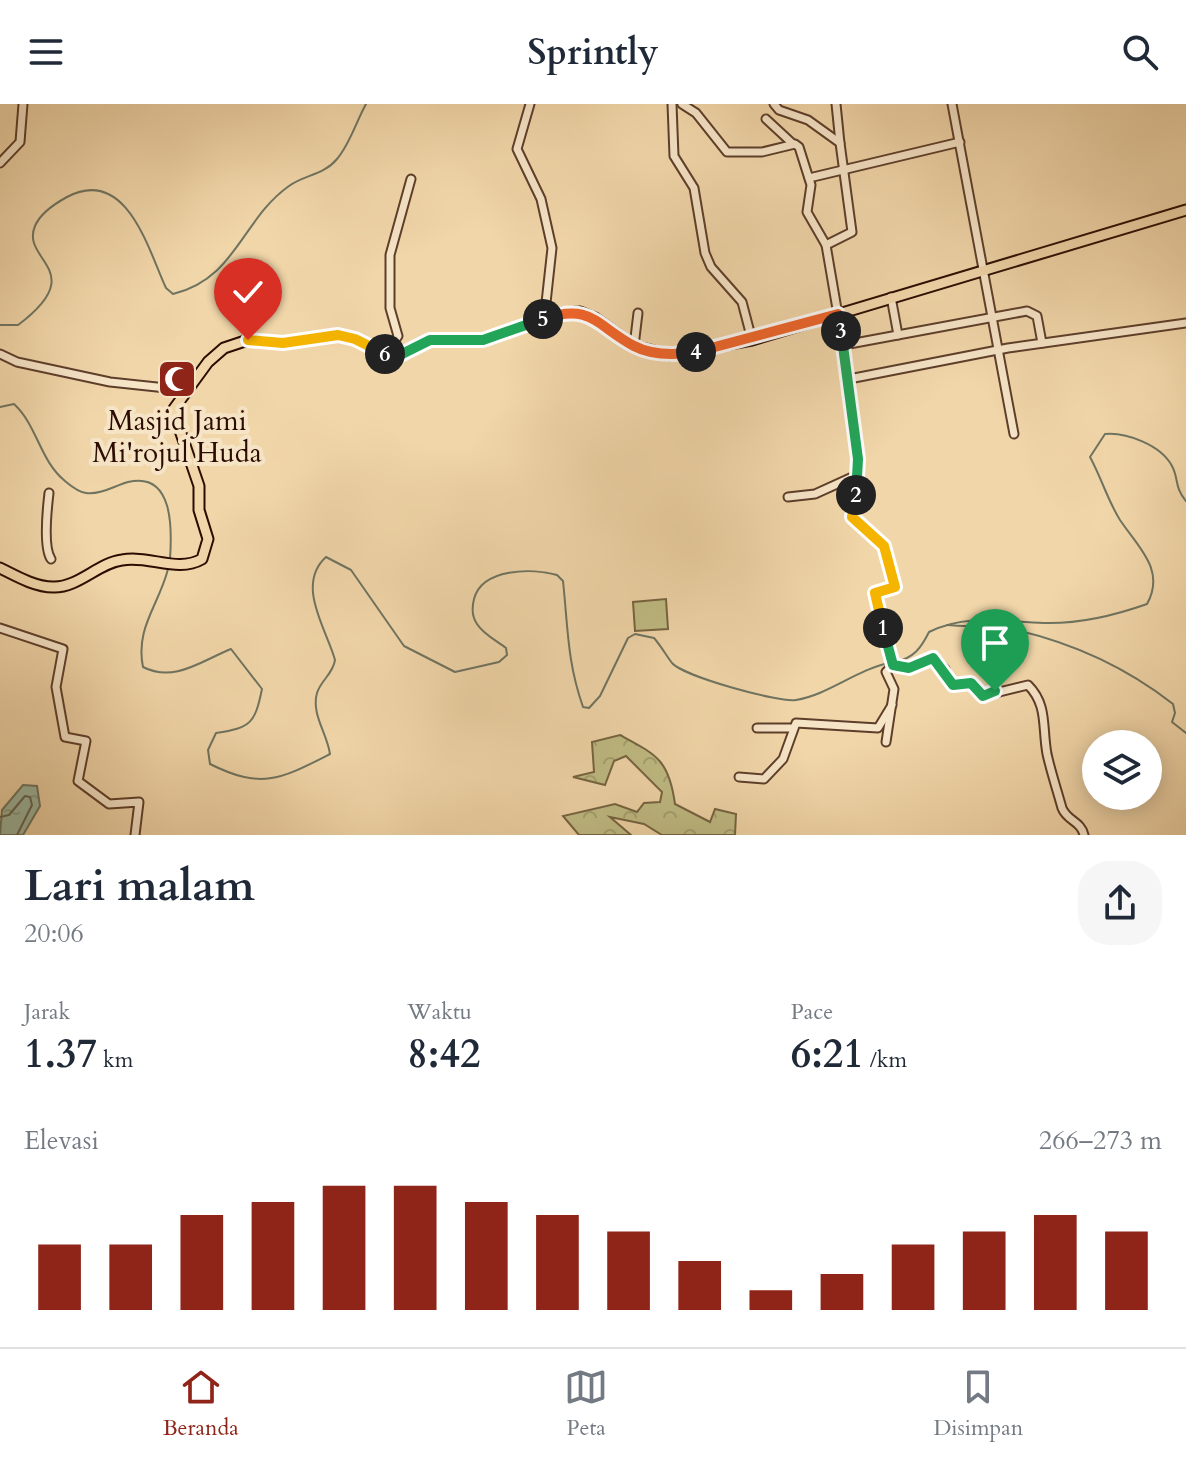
<!DOCTYPE html>
<html lang="id">
<meta charset="utf-8">
<style>
:root{--surface:#fff;--page:#f6f6f7;--text:#1f2937;--muted:#747a83;--line:#e0e1e3;--accent:#8f2418}
body{margin:0;font-family:Cardo,serif;background:var(--page);color:var(--text);height:100vh;display:flex;flex-direction:column;font-size:30px;white-space:nowrap}
*{box-sizing:border-box;margin:0}
p{font-size:26px;color:var(--muted)}
.icon{flex:none;width:44px;height:44px;fill:none;stroke:currentColor;stroke-width:2;stroke-linecap:round;stroke-linejoin:round}
.map{position:relative;height:731px;overflow:hidden}
.panel{display:flex;flex-direction:column;background:var(--surface);flex:1}
.panel>*{flex:none}
.fabs{position:absolute;left:1082px;top:626px;display:grid;gap:16px}
.fabs a{display:grid;place-items:center;width:80px;height:80px;border-radius:50%;background:var(--surface);box-shadow:0 4px 20px #0003;font-size:40px}
.pin{position:absolute;display:grid;place-items:center;width:68px;height:68px;color:#fff;margin:-82px -34px;border-radius:50% 50% 50% 0;rotate:-45deg;box-shadow:0 0 8px #0007}
.pin .icon{rotate:45deg}
.km{position:absolute;width:40px;height:40px;margin:-20px;border-radius:50%;background:#222;color:#fff;font-size:22px;line-height:40px;text-align:center}
.round{display:grid;place-items:center;flex:none;width:84px;height:84px;border-radius:32px;background:var(--page)}
.headline{display:flex;align-items:center;justify-content:space-between;height:136px;padding:0 24px}
h1{font-size:44px;font-weight:600;line-height:60px}
.stats{display:grid;grid-template-columns:repeat(3,1fr);gap:12px;height:136px;padding:8px 24px}
.stats div{display:grid;align-content:center}
.stats b{font-size:40px;font-weight:600}
.stats small{font-size:22px;font-weight:400}
.stats p{font-size:22px}
.chart{height:224px;padding:16px 24px}
.chart p{display:flex;justify-content:space-between}
.chart svg{width:100%;height:144px;margin-top:8px;stroke:var(--accent);stroke-width:6}
header{display:flex;justify-content:space-between;align-items:center;height:104px;padding:0 24px;background:var(--surface);font-size:36px;font-weight:600}
.dock{display:flex;justify-content:space-around;align-items:center;height:112px;border-top:2px solid var(--line);background:var(--surface);font-size:22px;color:var(--muted)}
.dock a{display:grid;justify-items:center;gap:4px}
.dock .current{color:var(--accent)}
.map>svg:first-child{display:block}
.grass{fill:#c0bc84;stroke:#766442;stroke-width:2}
.forest{fill:url(#forest-crowns);stroke:#766442;stroke-width:2}
.water{fill:url(#water-ripples);stroke:#6f7461;stroke-width:2}
.lines{fill:none;stroke-linecap:round;stroke-linejoin:round}
.shore{stroke:#646351;stroke-width:2}
.stream{stroke:#6f7461;stroke-width:2}
.minor-casing{stroke:#5d3e2a;stroke-width:11}
.major-casing{stroke:#2c0c00;stroke-width:13}
.minor{stroke:#f6e4c7;stroke-width:7}
.major{stroke:#f1d6a9;stroke-width:9}
.split-1-casing{stroke:#fff;stroke-width:16}
.split-2-casing{stroke:#fff;stroke-width:16}
.split-3-casing{stroke:#fff;stroke-width:16}
.split-4-casing{stroke:#fff;stroke-width:16}
.split-5-casing{stroke:#fff;stroke-width:16}
.split-6-casing{stroke:#fff;stroke-width:16}
.split-7-casing{stroke:#fff;stroke-width:16}
.split-1{stroke:#22a559;stroke-width:10}
.split-2{stroke:#f5b400;stroke-width:10}
.split-3{stroke:#22a559;stroke-width:10}
.split-4{stroke:#f0652b;stroke-width:10}
.split-5{stroke:#f0652b;stroke-width:10}
.split-6{stroke:#22a559;stroke-width:10}
.split-7{stroke:#f5b400;stroke-width:10}
.labels{text-anchor:middle;stroke-width:8;stroke-linejoin:round;paint-order:stroke}
.poi-label{font-size:28px;fill:#2c0c00;stroke:#f6e4c7}
</style>
<header><svg class="icon" aria-label="menu" viewBox="0 0 24 24"><path d="M4 6h16M4 12h16M4 18h16"/></svg>Sprintly<svg class="icon" aria-label="search" viewBox="0 0 24 24"><circle cx="10" cy="10" r="6"/><path d="M15 15l6 6"/></svg></header>
<div class="map">
<svg width="1186" height="731" viewBox="0 0 1186 731">
<defs>
<pattern id="forest-crowns" width="20" height="18" patternUnits="userSpaceOnUse" patternTransform="scale(2)"><rect width="20" height="18" fill="#c0bc84"/><path d="M2 6a3 3 0 1 1 6 0M12 15a3 3 0 1 1 6 0" fill="none" stroke="#a5a070"/></pattern>
<pattern id="water-ripples" width="26" height="14" patternUnits="userSpaceOnUse" patternTransform="scale(2)"><rect width="26" height="14" fill="#9cbaa2"/><path d="M2 4q2-2 4 0t4 0M15 11q2-2 4 0t4 0" fill="none" stroke="#879f8a"/></pattern>
</defs>
<rect width="100%" height="100%" fill="#f1d6a9"/>
<filter id="stains"><feTurbulence type="fractalNoise" baseFrequency=".0025" numOctaves="4"/><feColorMatrix values="0 0 0 0 .2 0 0 0 0 .09 0 0 0 0 .02 0 0 0 .5 -.17"/></filter>
<radialGradient id="worn" r=".72"><stop offset=".6" stop-color="#630" stop-opacity="0"/><stop offset="1" stop-color="#630" stop-opacity=".3"/></radialGradient>
<path class="grass" d="M666,495L668,525L635,527L633,498Z"/>
<path class="forest" d="M620,631C657,651 669,656 675,700L710,718L715,705L736,710L735,731H662L644,720L610,713L631,731H579L563,712L615,700L637,708L644,699L660,698L662,688L626,652L614,657L605,681L573,673L594,668L592,638Z"/>
<path class="water" d="M23,681L37,682L40,702L23,731H0L2,706Z"/>
<g class="lines">
<path class="shore" d="M0,713L9,711L25,692L30,693L32,701L17,731"/>
<g class="stream">
<path d="M0,221H18C91,166 20,157 35,122C40,110 56,99 67,93C127,61 149,148 166,184L173,190C236,175 242,115 289,82C304,71 324,71 337,55C350,40 356,18 366,0"/>
<path d="M0,303L14,300C37,321 40,357 65,377C71,382 78,388 86,389C100,391 114,382 128,378C174,367 172,426 170,455"/>
<path d="M168,465C159,501 135,524 143,563C174,579 201,557 231,545L262,585C255,619 251,624 216,629L208,646L210,660C262,686 281,675 330,650C327,629 311,610 317,589C321,576 333,570 335,556C327,526 295,481 326,453L351,466L404,542L455,568L499,558L507,551L506,544C497,537 483,530 477,520C472,513 472,503 474,495C482,464 532,464 557,471L563,477C568,524 567,557 583,603L589,604L600,592L628,534L635,530L654,534C661,542 666,551 672,559C683,572 779,599 796,596C828,591 856,566 889,559"/>
<path d="M947,521C969,523 994,521 1016,526C1072,539 1127,564 1173,600L1175,609L1172,618L1186,629"/>
<path d="M895,558C914,554 921,544 929,528C967,509 1004,518 1044,519C1078,520 1116,511 1147,500C1166,466 1138,443 1120,416C1108,397 1101,373 1090,353L1105,330C1126,328 1161,341 1172,362C1179,375 1174,383 1186,397"/>
</g>
<g class="minor-casing">
<g id="minor">
<path d="M530,0L517,45L541,95L552,144L545,208L536,217"/>
<path d="M672,0L674,52L694,84L705,149L711,163L742,198L752,236"/>
<path d="M682,0L696,9L727,48H762L795,40L799,43L811,81L807,108L826,141L849,275L859,373L852,413L884,442L895,483L875,489L893,561"/>
<path d="M774,0L779,6L808,16L840,39L852,128L826,141"/>
<path d="M836,0L840,39"/>
<path d="M952,0L1014,330"/>
<path d="M766,15L793,40"/>
<path d="M0,59L20,38L23,0"/>
<path d="M809,74L960,38"/>
<path d="M891,193L898,231"/>
<path d="M368,240L392,241L398,232L390,204V151L411,75"/>
<path d="M844,241L1027,207L1037,212L1042,239"/>
<path d="M634,242L638,209"/>
<path d="M0,250L17,258L110,278L185,286"/>
<path d="M849,275L1008,244L1186,219"/>
<path d="M49,389C47,406 43,443 51,455"/>
<path d="M788,393L815,390L859,370"/>
<path d="M0,524L63,545L56,583L65,633L86,637L78,677L109,700L139,698L135,731"/>
<path d="M893,561L909,564L933,554L945,565L951,580L971,579L983,592L1028,581C1048,601 1042,623 1047,650C1051,668 1057,686 1062,704C1067,717 1081,717 1084,731"/>
<path d="M757,624H793"/>
<path d="M886,638L894,585L886,568L893,561"/>
<path d="M739,673L764,675L783,655L796,619L878,624L892,601"/>
</g>
</g>
<g class="major-casing">
<path id="major" d="M0,464C16,472 35,483 53,483C78,484 98,459 122,456C149,451 178,469 202,455L208,435L199,406V382L173,306L208,258L224,244L248,236L283,239L338,231L355,235L382,250L394,252L430,236H483L563,209L580,208L595,214L634,242L670,251L752,236L1186,106"/>
</g>
<use href="#minor" class="minor"/>
<use href="#major" class="major"/>
</g>
<g class="lines">
<g class="split-1-casing">
<path id="split-1" d="M883,524L893,561L909,564L933,554L953,581L971,579L983,592L995,587"/>
</g>
<g class="split-2-casing">
<path id="split-2" d="M856,391L852,413L884,442L895,483L875,489L883,524"/>
</g>
<g class="split-3-casing">
<path id="split-3" d="M841,227L858,355L856,391"/>
</g>
<g class="split-4-casing">
<path id="split-4" d="M696,248L838,210L841,227"/>
</g>
<g class="split-5-casing">
<path id="split-5" d="M543,215C592,199 595,221 634,242C653,252 676,251 696,248"/>
</g>
<g class="split-6-casing">
<path id="split-6" d="M385,250L400,251L430,236H483L543,215"/>
</g>
<g class="split-7-casing">
<path id="split-7" d="M248,236L283,239L338,231L355,235L385,250"/>
</g>
<use href="#split-1" class="split-1"/>
<use href="#split-2" class="split-2"/>
<use href="#split-3" class="split-3"/>
<use href="#split-4" class="split-4"/>
<use href="#split-5" class="split-5"/>
<use href="#split-6" class="split-6"/>
<use href="#split-7" class="split-7"/>
</g>
<defs>
<g id="mosque-square" transform="scale(2)"><rect x="-9" y="-9" width="18" height="18" rx="4" fill="#8f2418" stroke="#f6e4c7"/><path d="M3.5-4.9A6 6 0 1 0 3.5 4.9A5 5 0 1 1 3.5-4.9Z" fill="#fff"/></g>
</defs>
<g fill-rule="evenodd">
<use href="#mosque-square" x="177" y="275"/>
</g>
<g class="labels">
<g class="poi-label">
<text x="177" y="326">Masjid Jami<tspan x="177" dy="32">Mi'rojul Huda</tspan></text>
</g>
</g>
<rect width="100%" height="100%" filter="url(#stains)"/>
<rect width="100%" height="100%" fill="url(#worn)"/>
</svg>
<div class="fabs">
<a><svg class="icon" aria-label="layers" viewBox="0 0 24 24"><path d="M12 4l9 5-9 5-9-5zM3 14l9 5 9-5"/></svg></a>
</div>
<div class="pin" style="left:995px;top:587px;background:#1e9e55"><svg class="icon" aria-label="arrive" viewBox="0 0 24 24"><path d="M6 21V4h12l-3 4 3 4H6"/></svg></div>
<div class="pin" style="left:248px;top:236px;background:#d93025"><svg class="icon" aria-label="check" viewBox="0 0 24 24"><path d="M5 12l5 5 9-10"/></svg></div>
<b class="km" style="left:883px;top:524px">1</b>
<b class="km" style="left:856px;top:391px">2</b>
<b class="km" style="left:841px;top:227px">3</b>
<b class="km" style="left:696px;top:248px">4</b>
<b class="km" style="left:543px;top:215px">5</b>
<b class="km" style="left:385px;top:250px">6</b>
</div>
<section class="panel">
<div class="headline"><div><h1>Lari malam</h1><p>20:06</p></div><a class="round"><svg class="icon" aria-label="share" viewBox="0 0 24 24"><path d="M12 15V3M7 8l5-5 5 5M5 13v7h14v-7"/></svg></a></div>
<div class="stats">
<div><p>Jarak</p><b>1.37<small> km</small></b></div>
<div><p>Waktu</p><b>8:42</b></div>
<div><p>Pace</p><b>6:21<small> /km</small></b></div>
</div>
<div class="chart"><p><span>Elevasi</span>266–273 m</p>
<svg viewBox="0 0 160 44" preserveAspectRatio="none"><path d="M5 44V24M15 44V24M25 44V15M35 44V11M45 44V6M55 44V6M65 44V11M75 44V15M85 44V20M95 44V29M105 44V38M115 44V33M125 44V24M135 44V20M145 44V15M155 44V20"/></svg>
</div>
</section>
<nav class="dock">
<a class="current"><svg class="icon" aria-label="home" viewBox="0 0 24 24"><path d="M3 11l9-7 9 7M6 9v11h12V9"/></svg>Beranda</a>
<a><svg class="icon" aria-label="map" viewBox="0 0 24 24"><path d="M3 6l6-2 6 2 6-2v14l-6 2-6-2-6 2zM9 4v14M15 6v14"/></svg>Peta</a>
<a><svg class="icon" aria-label="saved" viewBox="0 0 24 24"><path d="M7 4h10v16l-5-4-5 4z"/></svg>Disimpan</a>
</nav>
